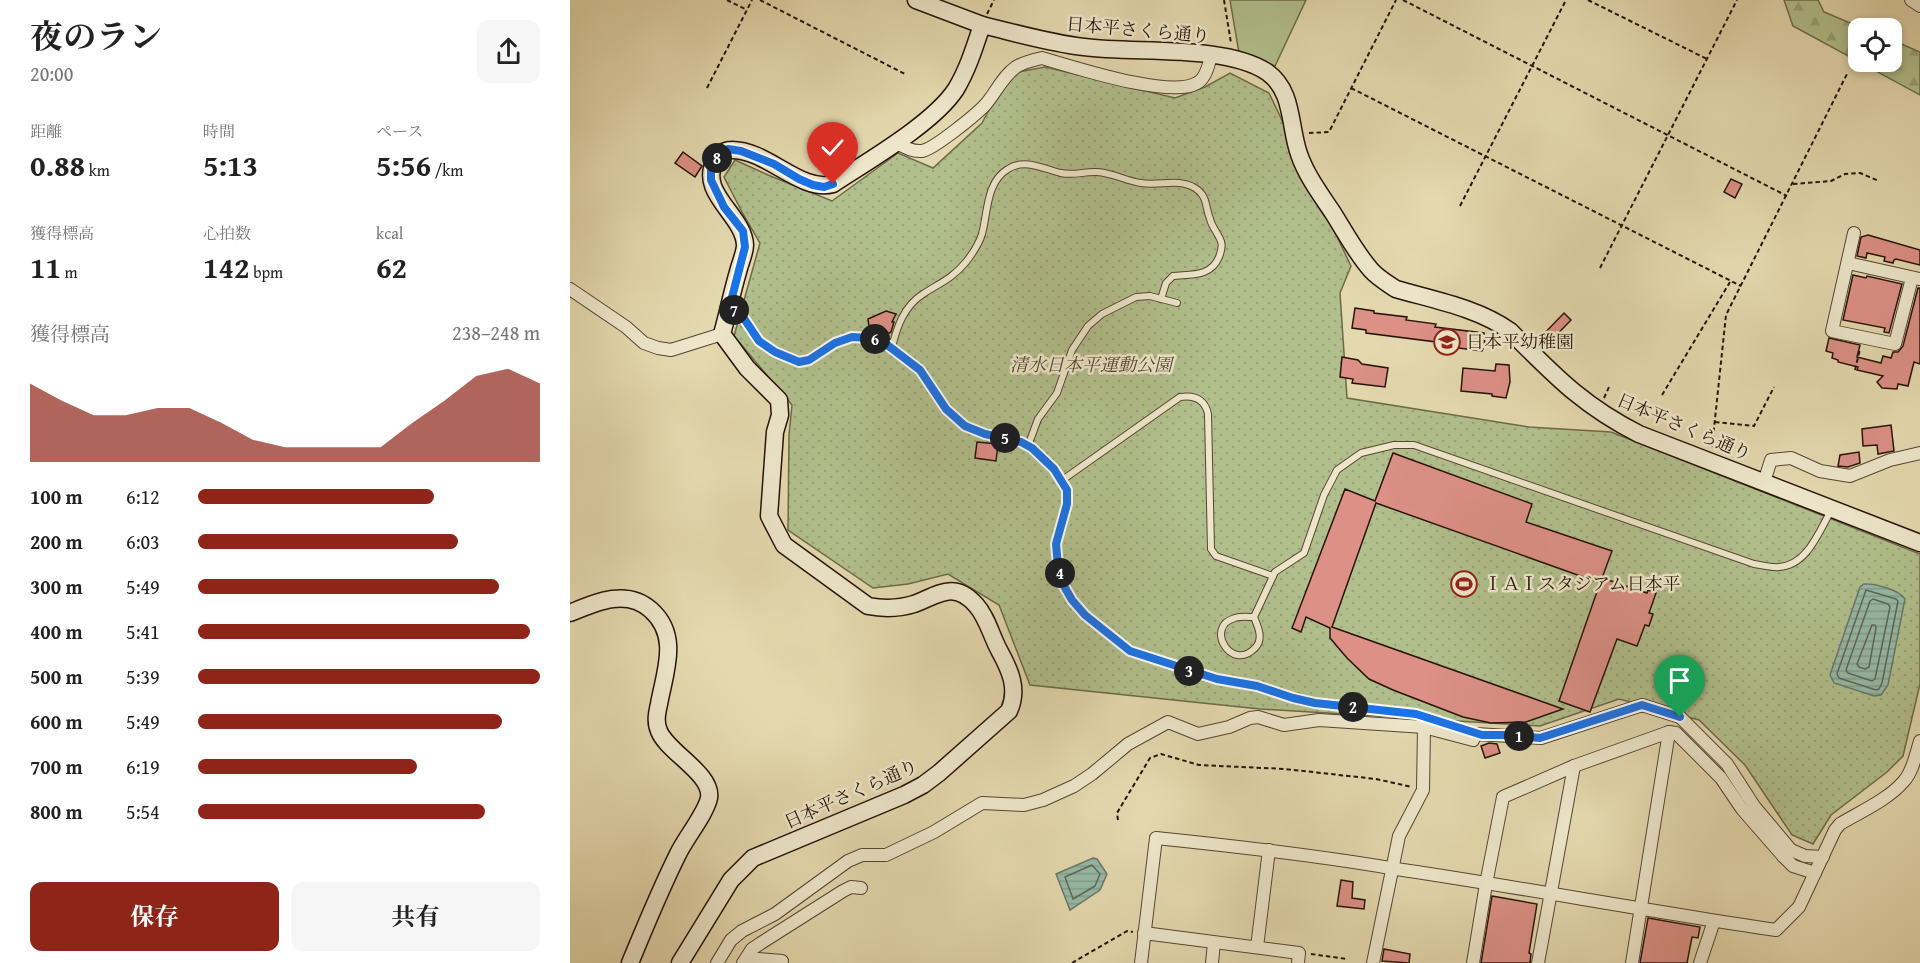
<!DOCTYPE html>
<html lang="ja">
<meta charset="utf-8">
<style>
:root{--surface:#fff;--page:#f6f6f6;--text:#222;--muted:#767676;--accent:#8f2418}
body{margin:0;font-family:"Gentium Book Plus","Noto Serif JP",serif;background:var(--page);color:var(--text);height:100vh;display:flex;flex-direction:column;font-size:22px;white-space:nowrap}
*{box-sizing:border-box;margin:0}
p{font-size:20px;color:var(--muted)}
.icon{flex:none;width:33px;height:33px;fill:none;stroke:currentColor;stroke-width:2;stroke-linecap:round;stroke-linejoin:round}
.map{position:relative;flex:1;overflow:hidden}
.side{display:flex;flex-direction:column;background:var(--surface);width:570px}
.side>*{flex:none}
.buttons{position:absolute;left:1278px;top:18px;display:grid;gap:12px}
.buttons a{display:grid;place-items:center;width:54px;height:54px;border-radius:12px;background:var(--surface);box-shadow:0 3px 9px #0003;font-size:30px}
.pin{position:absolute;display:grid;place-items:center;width:51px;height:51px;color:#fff;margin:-62px -26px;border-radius:50% 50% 50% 0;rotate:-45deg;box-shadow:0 0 6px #0007}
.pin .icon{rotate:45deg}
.km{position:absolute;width:30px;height:30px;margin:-15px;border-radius:50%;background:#222;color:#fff;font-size:16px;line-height:30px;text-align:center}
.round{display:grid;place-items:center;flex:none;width:63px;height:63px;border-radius:12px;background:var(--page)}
.overview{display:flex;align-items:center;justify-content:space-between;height:102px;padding:0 30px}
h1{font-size:33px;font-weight:700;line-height:45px}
.stats{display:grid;grid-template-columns:repeat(3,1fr);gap:9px;height:102px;padding:6px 30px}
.stats div{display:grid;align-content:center}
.stats b{font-size:30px;font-weight:700}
.stats small{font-size:16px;font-weight:400}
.stats p{font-size:16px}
.chart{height:168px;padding:12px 30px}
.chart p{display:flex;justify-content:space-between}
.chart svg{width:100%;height:108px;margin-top:6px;fill:var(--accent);opacity:.7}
.cta{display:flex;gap:12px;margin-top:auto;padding:12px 30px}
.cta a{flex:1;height:69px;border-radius:12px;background:var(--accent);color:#fff;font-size:24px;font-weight:700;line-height:69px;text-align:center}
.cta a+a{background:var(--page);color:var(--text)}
ul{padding:0 30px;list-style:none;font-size:20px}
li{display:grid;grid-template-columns:96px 72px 1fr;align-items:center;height:45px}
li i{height:15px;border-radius:8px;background:var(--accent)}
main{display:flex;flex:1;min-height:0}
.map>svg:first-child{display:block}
.grass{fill:#b1bf8c;stroke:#6c6a4a;stroke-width:1.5}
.forest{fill:url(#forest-firs);stroke:#6c6a4a;stroke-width:1.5}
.park{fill:url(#park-dots);stroke:#6c6a4a;stroke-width:1.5}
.water{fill:url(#water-rules);stroke:#6a7867;stroke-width:1.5}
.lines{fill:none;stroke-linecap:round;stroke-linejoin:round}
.shore{stroke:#5e6758;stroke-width:1.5}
.building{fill:#dc9086;stroke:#271408;stroke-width:1.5}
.lane-casing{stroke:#564532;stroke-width:8}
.street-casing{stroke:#564532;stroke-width:14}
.secondary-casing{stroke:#271408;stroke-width:19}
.path{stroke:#271408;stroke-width:2;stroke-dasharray:4.5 3;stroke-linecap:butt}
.lane{stroke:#ede6ca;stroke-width:6}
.street{stroke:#ede6ca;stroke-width:12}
.secondary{stroke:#ede6ca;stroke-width:16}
.route-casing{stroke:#fff;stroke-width:12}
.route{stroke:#1a73e8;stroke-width:8}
.labels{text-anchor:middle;stroke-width:5;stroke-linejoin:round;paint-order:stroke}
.street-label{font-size:18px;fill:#271408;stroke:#ede6ca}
.poi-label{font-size:18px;fill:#271408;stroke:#ede6ca;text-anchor:start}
.park-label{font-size:18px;font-style:italic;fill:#504730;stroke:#ede6ca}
</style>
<main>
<section class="side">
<div class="overview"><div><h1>夜のラン</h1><p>20:00</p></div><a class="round"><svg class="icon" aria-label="share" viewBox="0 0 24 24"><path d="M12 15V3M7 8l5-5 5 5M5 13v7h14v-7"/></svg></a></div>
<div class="stats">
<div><p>距離</p><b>0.88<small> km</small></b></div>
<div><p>時間</p><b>5:13</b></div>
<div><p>ペース</p><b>5:56<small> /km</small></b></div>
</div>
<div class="stats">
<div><p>獲得標高</p><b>11<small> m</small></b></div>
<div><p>心拍数</p><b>142<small> bpm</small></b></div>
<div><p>kcal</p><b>62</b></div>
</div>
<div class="chart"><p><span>獲得標高</span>238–248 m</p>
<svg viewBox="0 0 160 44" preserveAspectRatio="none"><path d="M0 44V12L10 19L20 25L30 25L40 22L50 22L60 28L70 35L80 38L90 38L100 38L110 38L120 28L130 19L140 9L150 6L160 12V44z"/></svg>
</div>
<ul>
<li><b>100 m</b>6:12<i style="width:69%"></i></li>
<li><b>200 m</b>6:03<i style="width:76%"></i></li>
<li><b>300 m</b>5:49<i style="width:88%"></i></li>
<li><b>400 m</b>5:41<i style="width:97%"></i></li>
<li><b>500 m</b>5:39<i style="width:100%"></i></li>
<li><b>600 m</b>5:49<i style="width:89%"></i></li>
<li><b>700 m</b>6:19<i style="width:64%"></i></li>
<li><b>800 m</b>5:54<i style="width:84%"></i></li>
</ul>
<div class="cta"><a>保存</a><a>共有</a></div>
</section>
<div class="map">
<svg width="1350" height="963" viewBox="0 0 1350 963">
<defs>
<pattern id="forest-firs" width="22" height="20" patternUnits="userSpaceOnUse" patternTransform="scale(1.5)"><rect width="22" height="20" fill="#b1bf8c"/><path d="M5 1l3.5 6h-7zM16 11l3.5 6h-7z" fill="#98a377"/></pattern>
<pattern id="park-dots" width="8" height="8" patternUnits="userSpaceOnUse" patternTransform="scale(1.5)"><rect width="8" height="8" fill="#b1bf8c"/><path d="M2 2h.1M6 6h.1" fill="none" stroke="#98a377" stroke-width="1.8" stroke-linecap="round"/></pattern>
<pattern id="water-rules" width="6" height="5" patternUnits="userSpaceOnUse" patternTransform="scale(1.5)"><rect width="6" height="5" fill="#96baa7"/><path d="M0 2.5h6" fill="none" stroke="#819f8e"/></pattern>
</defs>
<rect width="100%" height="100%" fill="#e4d8ae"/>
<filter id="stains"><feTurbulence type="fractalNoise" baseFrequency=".00333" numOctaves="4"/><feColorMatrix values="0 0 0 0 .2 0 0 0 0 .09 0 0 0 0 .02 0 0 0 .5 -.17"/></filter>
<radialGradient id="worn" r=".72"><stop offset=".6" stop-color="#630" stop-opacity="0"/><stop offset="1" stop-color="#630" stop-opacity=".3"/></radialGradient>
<path class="grass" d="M660,0H736L705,66L678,55L669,53Z"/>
<path class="forest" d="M1214,0H1248L1254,12L1292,28H1288V62H1322V40L1350,52V95L1223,26Z"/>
<path class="park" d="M475,67L605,98L635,87L660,73L699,93L781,266L770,293L777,398L959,427L1041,432L1350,554V684L1333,756L1317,772L1261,815L1243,844L1222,835L1175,765L1129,720L1049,699L970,726L690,709L460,685L429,605L378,574L338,584L303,588L218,530L219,435L222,405L164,336L190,243L173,214L154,177L165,160L198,175L262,201L328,153L363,168L412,123L438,74Z"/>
<g class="water">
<path d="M1294,584C1305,583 1329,590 1335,599L1318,685L1311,695L1304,696L1264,683L1260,675L1290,587Z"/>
<path d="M523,858L527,859L537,874L530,890L500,910L486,874Z"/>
</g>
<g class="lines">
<g class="shore">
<path d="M1296,590L1326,599L1328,601L1312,683L1309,689L1306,690L1269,678L1267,674Z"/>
<path d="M1303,599L1318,604L1320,607L1305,679L1302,681L1278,673L1276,670L1300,601Z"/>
<path d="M1302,625H1305L1306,628L1299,667L1295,669L1289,667L1287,664Z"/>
<path d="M522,865L530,874L525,886L503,899L495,877Z"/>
</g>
</g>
<g class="building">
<path d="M113,152L132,166L125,177L105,163Z"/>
<path d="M1161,179L1172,184L1165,198L1154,192Z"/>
<path d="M1298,235L1350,250V265L1326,259L1324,260L1323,263L1314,261L1315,257L1297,253L1296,258L1287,256L1291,237Z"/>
<path d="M1283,275L1296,278L1297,276L1332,284L1319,333L1314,332L1315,328L1273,320Z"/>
<path d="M1348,288H1350V364L1344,362L1338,386L1328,384L1327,389L1312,388L1307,382L1313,376L1287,370L1288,367L1268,362V360L1262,358L1263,353L1256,351L1259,338L1290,345L1287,357L1311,363L1313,356L1321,358L1323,352H1328L1333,346Z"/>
<path d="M785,308L804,311V313L837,317L836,320L866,324L865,327L914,333L915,344L912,351L865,345L866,342L796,333V330L782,328Z"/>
<path d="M316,311L326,314L322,322H324L321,332L314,336L305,333L306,329L299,326L298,319Z"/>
<path d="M994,313L1001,320L974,348L967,341Z"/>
<path d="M772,357L788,360L792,364L818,368L815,387L782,383L783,379L770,377Z"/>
<path d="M926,364L939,365L940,382L936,398L922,396V394L891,391L893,368L925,371Z"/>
<path d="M1321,425L1324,451L1308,454L1307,445L1293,446L1292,429Z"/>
<path d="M407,442L428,444L426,461L405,458Z"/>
<path d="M1289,452L1290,463L1278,467L1268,466L1270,455Z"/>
<path d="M823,453L962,504L956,522L1042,551L1032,578L1077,593L1078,590L1086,593L1079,613L1083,614L1079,626L1075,625L1067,646L1047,639L1020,712L989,701L1030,583L806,503L762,627L993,709L956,722L921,723L893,717L823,690L799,679L777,658L760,638V628L736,617L731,632L722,628L775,489L805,501Z"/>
<path d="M919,743L927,744L930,753L915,758L911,746Z"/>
<path d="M771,880L783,882L782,898L795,900L794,909L767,906Z"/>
<path d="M922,896L967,904L959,953L961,954L960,963H911Z"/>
<path d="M1078,918L1130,927L1128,938L1122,937L1117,963H1070Z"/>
<path d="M814,949L840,954L839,963L812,961Z"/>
</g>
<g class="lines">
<g class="lane-casing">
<g id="lane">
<path d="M160,309L169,311L189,341L205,352L229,362L239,360L265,343L282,337L300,338L316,344L349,371L376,409L395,426L415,434L451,442L462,448L484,469L497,490V504L486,544L488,565L494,586L502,600L515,615L560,651L647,679L687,686L723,698L745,703L846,714L906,734"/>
<path d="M322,347C327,327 334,306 353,294C370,283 383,278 396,262C403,253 409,244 412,234C418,212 416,182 438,169C455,158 474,169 491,173C504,176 515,171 527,172C543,173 556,181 571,183C590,186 608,178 625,188C638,196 635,207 640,219C642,227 647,232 650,239C653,244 651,252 649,257C641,277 621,274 603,276L596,283L591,299"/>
<path d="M458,446L468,419L487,393L502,350L518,326L532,314L566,297L580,296L607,303"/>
<path d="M491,481L610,397C624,395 635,399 638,414L641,549L646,556L703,576"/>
<path d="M684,617C678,617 671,616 665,618C634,626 661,673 685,648C694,639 688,627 684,617L705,572L734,553L754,495L767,470L791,453L824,445H844L1184,564C1192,565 1201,568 1209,567C1238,565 1249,531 1262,509"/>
</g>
</g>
<g class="street-casing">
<g id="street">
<path d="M1341,0L1350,6"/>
<path d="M325,142C333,147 342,152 352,151C364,149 407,114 416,104C426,92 433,76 446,67C454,62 463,60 472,58C504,67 600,99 627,83C635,79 639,65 641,55"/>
<path d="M1284,233L1262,331L1325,344L1342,278"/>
<path d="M1278,263L1349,279"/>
<path d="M0,289L56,327L74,343L88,348L101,350L152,334"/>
<path d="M1194,482L1201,460L1221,458L1250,471L1280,476L1320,460L1350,453"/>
<path d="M1213,856L1223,866L1245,873"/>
<path d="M574,933L729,953L728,963"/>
<path d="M687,947L699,850"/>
<path d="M177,958L212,961"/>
<path d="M147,963L161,940L172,931L205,914L278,861L292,855H316L364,832L412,803L454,805L473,800L504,786L522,774L558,744L598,722L628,734L659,727L680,718L688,717L714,725L749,720L854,727L903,740L906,734L971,738L1072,705L1110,717L1157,764L1184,806L1221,850L1235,856L1253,857"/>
<path d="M173,963L182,949L191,943L273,891L281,887L291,888"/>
<path d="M571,963L586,838C664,846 743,855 820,868C949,887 1077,911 1206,930L1229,907L1265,830L1270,824C1290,812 1319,799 1334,781C1343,771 1346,754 1350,741"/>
<path d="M642,963L644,943"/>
<path d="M803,963L829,836L853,790L854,727"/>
<path d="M903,963L916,884L933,797L1004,766L1099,732L1106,733L1151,778L1172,809L1213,856L1221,850"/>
<path d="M968,963L1004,766"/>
<path d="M1062,963L1099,732"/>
<path d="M1130,963L1144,921"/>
</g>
</g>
<g class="secondary-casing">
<g id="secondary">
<path d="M346,0L412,25"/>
<path d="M0,613C26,602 57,588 81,610C110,636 95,671 89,704C87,713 85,722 89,731C97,752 143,774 139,798C136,813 115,839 108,854C90,890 75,927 60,963"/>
<path d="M110,963L161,880L183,858L334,795L353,785L369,773L439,711C449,689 440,670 429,650C421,635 417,617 406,605C384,580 368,595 344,604C328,609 314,609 298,606L214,545L199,516L205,432L210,415L209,400L177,368L152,334C158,313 162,292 168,272C170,263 175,253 175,245C174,215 126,192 146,159C149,154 155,150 161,150C197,149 230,193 263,184C298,161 364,123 386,89C398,69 405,46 412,25C446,33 479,43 514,47C566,54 654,44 697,72C724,91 719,126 729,154C736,175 751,195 763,213C775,232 786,253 801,270C808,278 817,283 826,289C864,300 908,308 940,331C984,375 1013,406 1069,434L1350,543"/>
</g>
</g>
<g class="path">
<path d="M157,0L177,10"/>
<path d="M190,0L335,74"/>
<path d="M654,0L661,43"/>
<path d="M833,0L1217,196"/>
<path d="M1018,0L1137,59"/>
<path d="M417,14L424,0"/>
<path d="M137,88L182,0"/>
<path d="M781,88L1171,286"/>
<path d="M739,133L759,132L826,0"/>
<path d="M1223,184L1261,181L1275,174L1290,173L1309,181"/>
<path d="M890,206L996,0"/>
<path d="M1030,268L1167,0"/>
<path d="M1285,370L1290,349"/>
<path d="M1092,395L1160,282"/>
<path d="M1034,398L1039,387"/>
<path d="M1145,422L1184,426L1204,387"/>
<path d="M1142,447L1156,315L1278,72"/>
<path d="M548,820L547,813L580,758L591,754L629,765L715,769L806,779L842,787"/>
<path d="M741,954L777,959"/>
<path d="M502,963L557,931L563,932"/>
</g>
<use href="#lane" class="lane"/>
<use href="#street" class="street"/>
<use href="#secondary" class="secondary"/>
</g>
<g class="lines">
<g class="route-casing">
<path id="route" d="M263,184L254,187L243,185L229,179L204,164L171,151L158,149L147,156L141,168V180L154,207L173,231L175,247L159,309L169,311L189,341L205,352L229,362L239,360L265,343L282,337L300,338L316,344L350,370L376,409L395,426L415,434L451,442L462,448L484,469L497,490V504L486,544L488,566L494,586L502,600L515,615L560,651L647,679L687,686L723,698L745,703L846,714L912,735H937L970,738L1072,705L1110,717"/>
</g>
<use href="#route" class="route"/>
</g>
<defs>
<g id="school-ring" transform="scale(1.35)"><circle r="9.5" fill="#ede6ca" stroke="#8f2418" stroke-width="1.5"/><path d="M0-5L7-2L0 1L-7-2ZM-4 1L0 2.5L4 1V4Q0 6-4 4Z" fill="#8f2418"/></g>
<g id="stadium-ring" transform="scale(1.35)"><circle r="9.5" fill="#ede6ca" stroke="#8f2418" stroke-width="1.5"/><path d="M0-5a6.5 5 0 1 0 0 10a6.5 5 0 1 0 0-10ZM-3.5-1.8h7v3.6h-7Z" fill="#8f2418"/></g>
</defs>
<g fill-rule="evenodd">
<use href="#school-ring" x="877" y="342"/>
<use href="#stadium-ring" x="894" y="584"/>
</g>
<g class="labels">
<g class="street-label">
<text transform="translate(568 30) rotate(5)" y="6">日本平さくら通り</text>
<text transform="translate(1114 427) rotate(23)" y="6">日本平さくら通り</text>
<text transform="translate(281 794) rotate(-24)" y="6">日本平さくら通り</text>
</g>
<g class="poi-label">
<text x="896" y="348">日本平幼稚園</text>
<text x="914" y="590">ＩＡＩスタジアム日本平</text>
</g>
<g class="park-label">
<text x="521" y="371">清水日本平運動公園</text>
</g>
</g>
<rect width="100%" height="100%" filter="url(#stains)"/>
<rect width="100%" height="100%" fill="url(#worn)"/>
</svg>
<div class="buttons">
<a><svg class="icon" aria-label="locate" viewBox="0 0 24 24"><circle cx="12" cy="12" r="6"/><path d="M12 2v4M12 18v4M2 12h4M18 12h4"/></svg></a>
</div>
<div class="pin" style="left:1110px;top:717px;background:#1e9e55"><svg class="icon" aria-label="arrive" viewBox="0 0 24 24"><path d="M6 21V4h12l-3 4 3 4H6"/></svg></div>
<div class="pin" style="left:263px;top:184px;background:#d93025"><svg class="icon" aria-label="check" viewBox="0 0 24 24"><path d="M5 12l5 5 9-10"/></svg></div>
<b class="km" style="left:949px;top:736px">1</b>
<b class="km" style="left:783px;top:707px">2</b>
<b class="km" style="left:619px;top:671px">3</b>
<b class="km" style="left:490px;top:573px">4</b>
<b class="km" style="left:435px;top:438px">5</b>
<b class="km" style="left:305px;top:339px">6</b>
<b class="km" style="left:164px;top:310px">7</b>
<b class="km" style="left:147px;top:158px">8</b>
</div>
</main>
